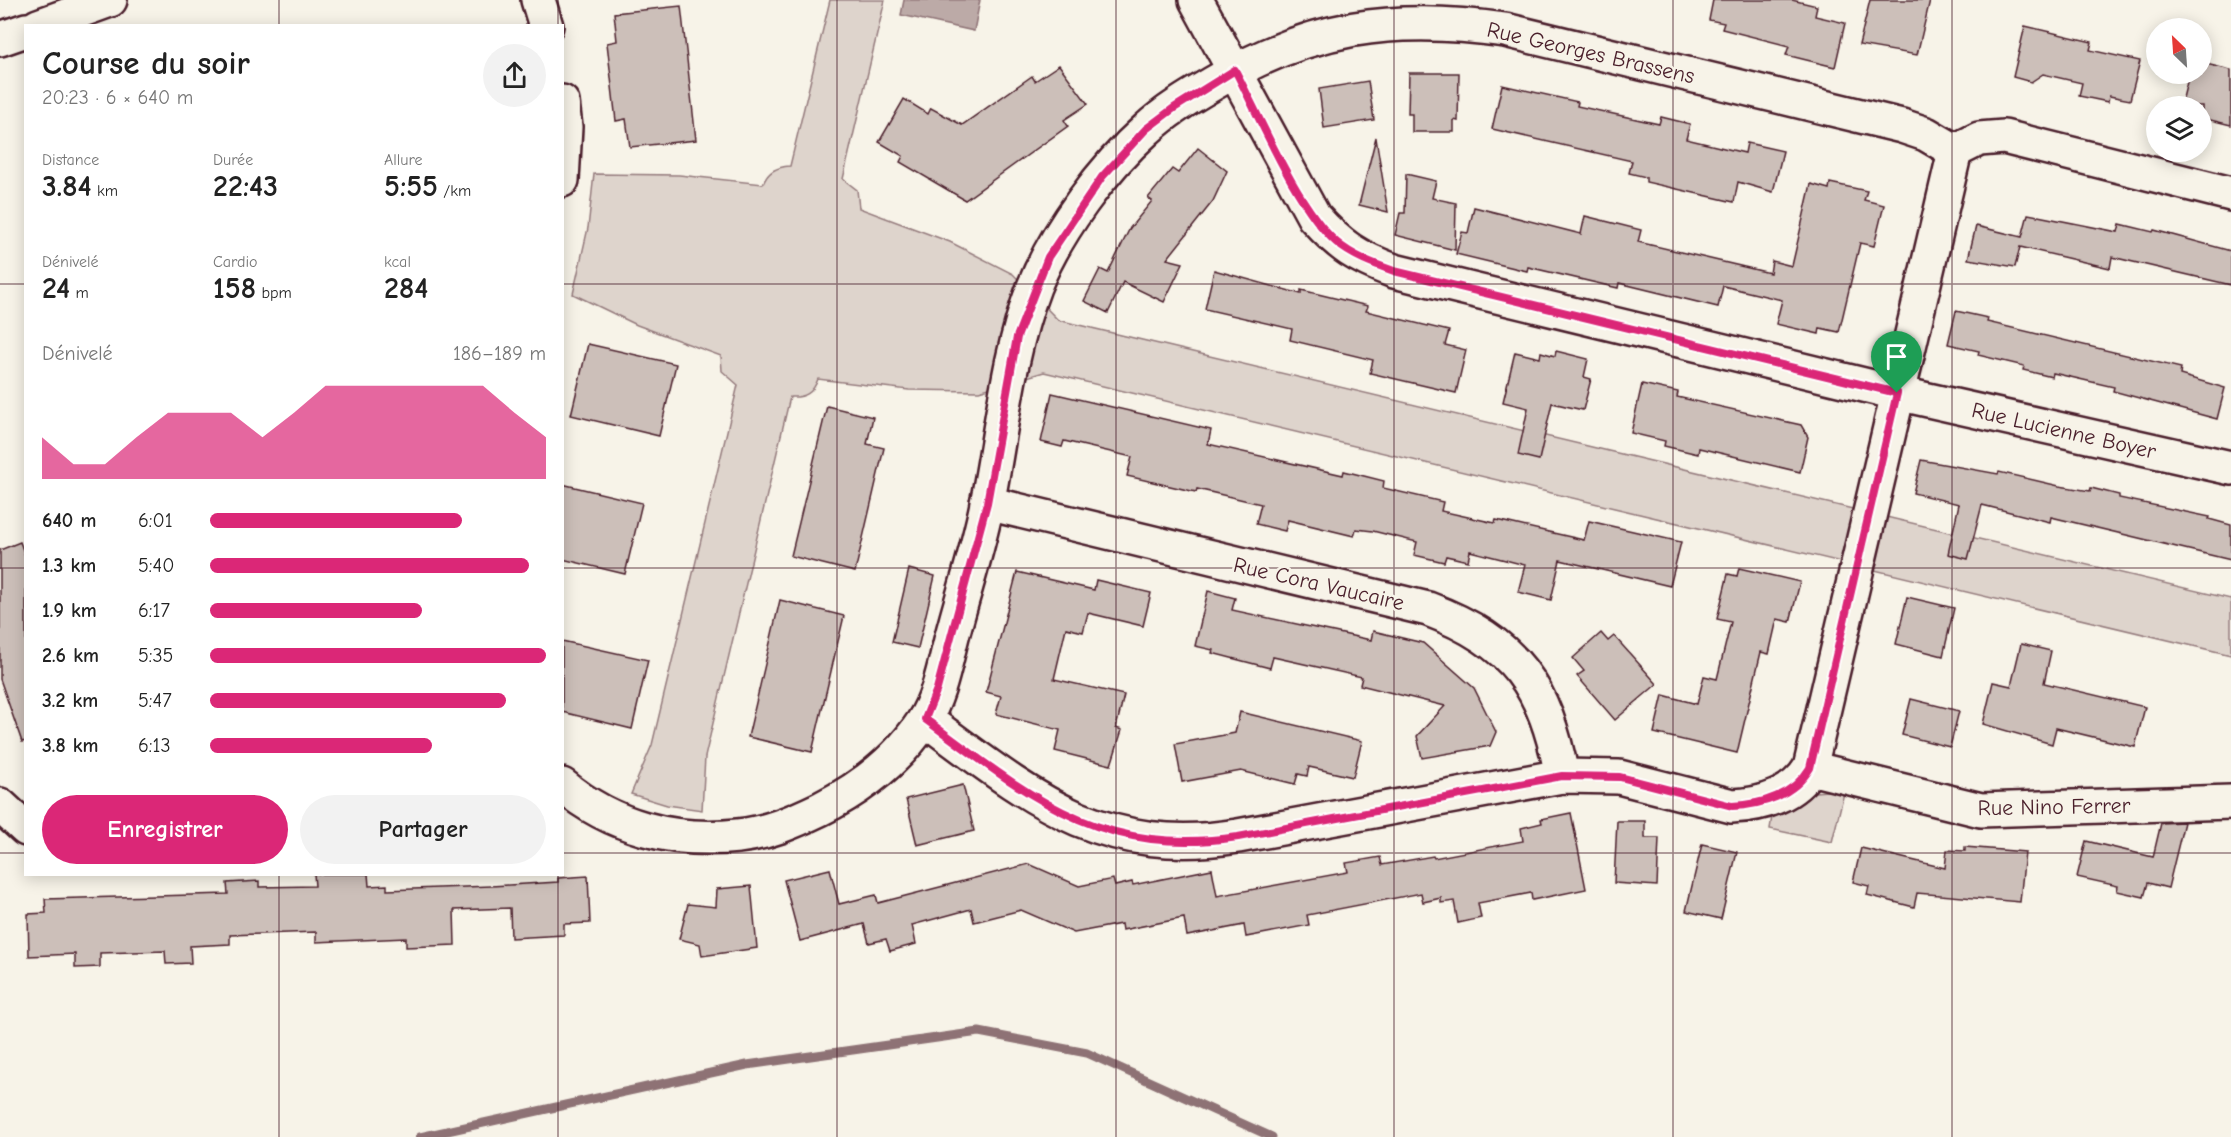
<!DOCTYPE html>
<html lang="fr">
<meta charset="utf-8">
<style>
:root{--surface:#fff;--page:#f2f2f2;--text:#222;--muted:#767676;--accent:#db2777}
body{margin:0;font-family:"Comic Neue",sans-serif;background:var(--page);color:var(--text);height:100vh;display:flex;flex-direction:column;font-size:22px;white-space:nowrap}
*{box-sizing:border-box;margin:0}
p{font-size:20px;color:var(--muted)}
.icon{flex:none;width:33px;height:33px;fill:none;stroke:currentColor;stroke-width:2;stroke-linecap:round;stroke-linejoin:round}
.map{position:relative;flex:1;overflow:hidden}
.side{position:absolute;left:24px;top:24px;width:540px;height:852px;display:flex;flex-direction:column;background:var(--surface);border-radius:0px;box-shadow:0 3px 15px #0003}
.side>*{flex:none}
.needle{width:39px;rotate:335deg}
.buttons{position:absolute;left:2146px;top:18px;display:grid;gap:12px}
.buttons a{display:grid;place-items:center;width:66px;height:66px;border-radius:50%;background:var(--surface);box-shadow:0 3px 15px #0003;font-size:30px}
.pin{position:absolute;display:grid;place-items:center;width:51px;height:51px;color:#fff;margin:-62px -26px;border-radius:50% 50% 50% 0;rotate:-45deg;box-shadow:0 0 6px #0007}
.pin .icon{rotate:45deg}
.round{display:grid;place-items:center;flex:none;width:63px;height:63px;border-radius:32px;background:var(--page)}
.summary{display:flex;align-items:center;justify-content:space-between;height:102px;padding:0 18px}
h1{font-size:33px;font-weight:600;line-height:45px}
.metrics{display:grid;grid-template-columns:repeat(3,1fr);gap:9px;height:102px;padding:6px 18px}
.metrics div{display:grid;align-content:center}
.metrics b{font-size:30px;font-weight:600}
.metrics small{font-size:16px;font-weight:400}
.metrics p{font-size:16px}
.chart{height:168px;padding:12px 18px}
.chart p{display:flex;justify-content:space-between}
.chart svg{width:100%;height:108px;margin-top:6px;fill:var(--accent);opacity:.7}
.action{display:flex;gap:12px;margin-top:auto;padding:12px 18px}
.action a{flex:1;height:69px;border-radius:36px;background:var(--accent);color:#fff;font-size:24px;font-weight:600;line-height:69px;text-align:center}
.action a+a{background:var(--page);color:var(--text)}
ul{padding:0 18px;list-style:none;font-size:20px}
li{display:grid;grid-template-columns:96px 72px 1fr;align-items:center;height:45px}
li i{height:15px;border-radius:8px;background:var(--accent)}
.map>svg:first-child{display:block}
.green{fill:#ded4cc;stroke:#947a7c;stroke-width:1.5}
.water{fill:#bcaaa7;stroke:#8e7275;stroke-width:1.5}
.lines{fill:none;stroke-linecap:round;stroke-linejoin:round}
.stream{stroke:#8e7275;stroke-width:9}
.building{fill:#ccbfb9;stroke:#4a1f2b;stroke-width:1.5}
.street-casing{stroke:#4a1f2b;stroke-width:38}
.street{stroke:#f7f3e8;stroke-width:33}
.route-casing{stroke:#fff;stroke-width:12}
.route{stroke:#db2777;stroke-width:8}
.grid{fill:none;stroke:#4a1f2b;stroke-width:1.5;stroke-opacity:0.55}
.labels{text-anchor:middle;stroke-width:5;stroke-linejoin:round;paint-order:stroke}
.street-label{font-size:22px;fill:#4a1f2b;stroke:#f7f3e8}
</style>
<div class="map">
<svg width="2231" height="1137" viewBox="0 0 2231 1137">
<rect width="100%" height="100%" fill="#f7f3e8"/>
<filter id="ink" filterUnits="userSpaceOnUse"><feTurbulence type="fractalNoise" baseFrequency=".0167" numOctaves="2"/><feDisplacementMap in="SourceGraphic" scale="12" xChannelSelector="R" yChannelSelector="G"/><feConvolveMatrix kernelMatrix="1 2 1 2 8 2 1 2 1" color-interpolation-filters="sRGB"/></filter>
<g filter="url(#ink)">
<g class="green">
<path d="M830,0H885L843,179L857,190L859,208L950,242L1013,274L1058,320L2231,599V655L1044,372L979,391L909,390L818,379C813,393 805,398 790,397L705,757L702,810L667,805L631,794L652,745L738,385L722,371L721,356L637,325L573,294L588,228L594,174L679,175L763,184C768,171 777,167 790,166Z"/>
<path d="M1828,791L1844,793L1832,842L1770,829L1773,810L1815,792Z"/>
</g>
<path class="water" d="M904,0H980L974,31L901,15Z"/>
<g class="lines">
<path class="stream" d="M420,1137L747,1065L979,1032L1087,1053L1272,1137"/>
</g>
<g class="building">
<path d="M1713,0H1792L1817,6L1815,16L1845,23L1835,67L1786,55L1789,46L1722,29L1724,23L1709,20Z"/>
<path d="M1870,0H1930L1917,55L1859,45Z"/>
<path d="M681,6L696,140L630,147L626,119L616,121L607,43L617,41L614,13Z"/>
<path d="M2025,26L2092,42L2090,50L2140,61L2130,100L2109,96L2108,102L2079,96L2082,83L2043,74L2031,82L2013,77Z"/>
<path d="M2202,63L2231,70V125L2202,118V106H2181L2189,74H2202Z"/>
<path d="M1059,65L1088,104L1064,120L1068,126L965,200L900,162L903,156L879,142L904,99L928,114L931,108L962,125L1032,76L1035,81Z"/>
<path d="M1409,73H1459L1458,121L1454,120V132H1412V114H1408Z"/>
<path d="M1368,81L1374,120L1324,128L1319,89Z"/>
<path d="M1502,85L1578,102L1577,106L1659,124L1661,117L1690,124L1686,139L1745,153L1747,143L1783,151L1773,192L1738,182L1734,202L1646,182V177L1629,173L1632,161L1492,129Z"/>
<path d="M1376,137V138L1388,212L1359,205Z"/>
<path d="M1198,148L1227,171L1213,201L1167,259L1183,263L1164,302L1123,282L1108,313L1084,301L1100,269L1108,273L1130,228L1152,201L1148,198L1172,169L1178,173Z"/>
<path d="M1406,174L1436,181L1432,198L1456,203L1455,250L1395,235L1400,213H1405Z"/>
<path d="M1830,183L1867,191L1864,200L1884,205L1874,246L1860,243L1839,332L1820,328L1819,334L1776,324L1782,300L1723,286L1718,307L1619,283L1618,288L1528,267L1527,271L1456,254L1462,232L1468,233L1474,207L1581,234L1585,216L1641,230L1638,242L1770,273L1772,261L1792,266L1811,184L1829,189Z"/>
<path d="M2028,214L2118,232L2120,224L2153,232L2154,230L2231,251V285L2112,257L2110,268L2020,247L2015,267L1968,259L1976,226L2022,237Z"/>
<path d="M1214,270L1301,294V290L1368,306L1366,311L1449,331L1445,345L1466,350L1456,393L1370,373L1373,360L1290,340L1292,329L1205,309Z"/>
<path d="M1956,311L1988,318L1987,322L2181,368L2180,375L2225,388L2217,419L2113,391L2114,387L2053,373L2052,377L2023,370L2024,366L1978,355L1979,351L1948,344Z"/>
<path d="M588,344L676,364L659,436L571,415Z"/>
<path d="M1556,351L1588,359L1584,377L1591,379L1583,410L1552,403L1539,460L1518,455L1528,408L1503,402L1515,352L1540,358L1541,352L1555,356Z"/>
<path d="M1642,384L1678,392L1677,397L1801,425L1808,437L1800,472L1699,448L1698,454L1664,446L1665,441L1631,433Z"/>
<path d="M1052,393L1211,430L1208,444L1343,475L1344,471L1384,481L1383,488L1443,502L1441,511L1495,523L1496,520L1584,540L1589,521L1681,542L1670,586L1560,560L1551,600L1518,592L1525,565L1470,551L1468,561L1446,556L1444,562L1414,555L1417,542L1373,531L1356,529L1354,536L1288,520L1285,531L1256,524L1261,504L1197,489L1196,492L1127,476L1132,457L1064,441L1062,447L1041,442Z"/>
<path d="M827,406L873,417L867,444L884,448L855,572L791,556Z"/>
<path d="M1921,460L1998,474L1999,472L2059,486L2090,491L2091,488L2119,495V498L2210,517L2209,519L2231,525V560L2051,517L2050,522L1982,505L1968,559L1948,554L1959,504L1913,493Z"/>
<path d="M562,484L642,503L625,574L562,559Z"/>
<path d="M20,542L26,558V741L22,742L0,679V550Z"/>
<path d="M1739,568L1800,582L1790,622L1777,619L1769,654L1761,652L1737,753L1654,733L1663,695L1697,704L1704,676L1717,679L1731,622L1717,619L1728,574L1737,576Z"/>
<path d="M909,569L935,576L918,648L892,642Z"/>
<path d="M1017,572L1094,590L1096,580L1151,593L1143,626L1088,613L1083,632L1066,628L1054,679L1124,695L1116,728L1122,730L1111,765L1055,751L1060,730L996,714L1001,696L986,692Z"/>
<path d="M1208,591L1235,598L1232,610L1371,640L1373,631L1423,643L1474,688L1496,732L1490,746L1422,758L1417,736L1445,706L1360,685L1362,677L1273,657L1270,668L1212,653L1213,650L1195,646Z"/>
<path d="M1907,597L1954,608L1943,656L1896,644Z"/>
<path d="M780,600L844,616L812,752L748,737Z"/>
<path d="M1601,633L1608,641L1614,636L1657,684L1615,720L1577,676L1584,671L1573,658Z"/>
<path d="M562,641L648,660L632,729L562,712Z"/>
<path d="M2021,644L2051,651L2044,683L2145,707L2135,747L2056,728L2052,744L1983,724L1993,682L2011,686Z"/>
<path d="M1911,699L1959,711L1950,747L1902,735Z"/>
<path d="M1240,712L1362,741L1353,777L1309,767L1307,776L1298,774L1295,784L1241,771L1182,782L1175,744L1235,733Z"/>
<path d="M963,785L974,831L917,845L906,799Z"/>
<path d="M1571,813L1586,889L1532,900L1531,893L1478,903L1481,918L1458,923L1454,901L1441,903V898L1423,902L1421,893L1307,915L1309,925L1246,937L1244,925L1187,936L1184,918L1122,930L1121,924L1074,933L1021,910L974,922L971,909L912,925L916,944L890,951L886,939L869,943L864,924L800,941L784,880L830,869L839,904L876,895L878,903L1029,864L1079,886L1113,879L1115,886L1132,882L1133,885L1212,869L1217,896L1348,872L1346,863L1380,857L1382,865L1433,856L1434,858L1523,841L1521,828L1542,823L1541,819Z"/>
<path d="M1617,821H1645V838H1659L1657,886L1614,883Z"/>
<path d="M2184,822L2168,888L2148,883L2144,897L2117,891L2118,886L2077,877L2086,841L2153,857L2161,823Z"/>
<path d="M1702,844L1737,852L1721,919L1686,911Z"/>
<path d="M1965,847L2025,852L2020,902L1917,893L1914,907L1867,895L1869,886L1853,882L1861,848L1945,868L1947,850L1965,851Z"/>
<path d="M314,874H368L369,886L387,885V890L491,886L558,882V878L588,876L590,923L564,924V935L511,938L510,908L454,910L455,945L406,947V938L316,942V932L230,935V944L190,946L191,963L166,964L165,951L100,953V967L75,968V954L29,956L28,914L46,913L45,899L228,894L227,883L259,881V887L315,886Z"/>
<path d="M751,886L757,948L702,956L700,944L679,939L688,904L716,907L717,889Z"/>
</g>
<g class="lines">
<g class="street-casing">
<g id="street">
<path d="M538,0L546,26"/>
<path d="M1196,0L1314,217C1341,247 1357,257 1394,271L1897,393L2231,468"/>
<path d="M38,26L110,0"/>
<path d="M0,39L26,30"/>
<path d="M562,102L565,127L562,180"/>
<path d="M1955,151L1979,139L2004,137L2231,194"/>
<path d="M987,503L1428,609C1516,642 1545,687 1562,776"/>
<path d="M925,719C1029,796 1100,858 1238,836L1562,776L1619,777L1732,806C1762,805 1794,795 1810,768L1955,151"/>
<path d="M1810,768L1981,810L2231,802"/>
<path d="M562,785C612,827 674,843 738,836C767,833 793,822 820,809C862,788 897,761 923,722C941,695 946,656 955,625C966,584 980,542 988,499C1002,428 1008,355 1034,287C1056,232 1103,168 1147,129C1166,111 1190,97 1212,84C1309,26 1394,14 1505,30L1902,126L1926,134L1955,151"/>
<path d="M0,805L26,829"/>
</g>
</g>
<use href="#street" class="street"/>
</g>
</g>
<g class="lines" filter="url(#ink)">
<g class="route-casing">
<path id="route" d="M1235,70C1260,118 1297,207 1336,242C1352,256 1374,264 1394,271L1897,393L1810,768C1794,795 1762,805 1732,806L1620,777L1562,776L1238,837C1100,858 1029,796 925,719L937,689L987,503L1017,337L1048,257L1102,177L1146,129L1174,108Z"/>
</g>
<use href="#route" class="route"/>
</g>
<path class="grid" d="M279,0V26M558,0V26M837,0V1137M1116,0V1137M1394,0V1137M1673,0V1137M1952,0V1137M0,284H26M562,284H2231M0,568H26M562,568H2231M0,853H26M562,853H2231M279,874V1137M558,874V1137"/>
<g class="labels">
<g class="street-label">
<text transform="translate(1591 52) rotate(13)" y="8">Rue Georges Brassens</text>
<text transform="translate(2064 430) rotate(13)" y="8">Rue Lucienne Boyer</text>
<text transform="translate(1319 583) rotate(13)" y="8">Rue Cora Vaucaire</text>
<text transform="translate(2054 806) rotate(-1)" y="8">Rue Nino Ferrer</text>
</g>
</g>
</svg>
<div class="buttons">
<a><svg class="needle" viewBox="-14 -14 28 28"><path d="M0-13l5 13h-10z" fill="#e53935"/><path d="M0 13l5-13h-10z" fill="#767676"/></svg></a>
<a><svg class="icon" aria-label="layers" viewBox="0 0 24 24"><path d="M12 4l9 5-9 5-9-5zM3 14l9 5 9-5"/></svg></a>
</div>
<div class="pin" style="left:1897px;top:393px;background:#1e9e55"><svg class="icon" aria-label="arrive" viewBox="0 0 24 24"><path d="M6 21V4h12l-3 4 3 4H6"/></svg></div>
<section class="side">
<div class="summary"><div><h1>Course du soir</h1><p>20:23 · 6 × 640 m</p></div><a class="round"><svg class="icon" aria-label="share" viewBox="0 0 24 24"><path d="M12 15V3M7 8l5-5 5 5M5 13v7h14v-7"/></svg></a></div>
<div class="metrics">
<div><p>Distance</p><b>3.84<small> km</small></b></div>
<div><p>Durée</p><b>22:43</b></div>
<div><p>Allure</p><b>5:55<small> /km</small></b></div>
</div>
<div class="metrics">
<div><p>Dénivelé</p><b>24<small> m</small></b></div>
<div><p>Cardio</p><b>158<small> bpm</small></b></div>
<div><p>kcal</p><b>284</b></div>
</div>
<div class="chart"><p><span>Dénivelé</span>186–189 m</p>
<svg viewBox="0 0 160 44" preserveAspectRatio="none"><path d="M0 44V27L10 38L20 38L30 27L40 17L50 17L60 17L70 27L80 17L90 6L100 6L110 6L120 6L130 6L140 6L150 17L160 27V44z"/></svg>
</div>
<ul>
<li><b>640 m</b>6:01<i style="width:75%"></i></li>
<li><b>1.3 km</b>5:40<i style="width:95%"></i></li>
<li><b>1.9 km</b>6:17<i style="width:63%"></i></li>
<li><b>2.6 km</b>5:35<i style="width:100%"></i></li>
<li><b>3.2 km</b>5:47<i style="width:88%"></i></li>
<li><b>3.8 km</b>6:13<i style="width:66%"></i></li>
</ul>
<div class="action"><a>Enregistrer</a><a>Partager</a></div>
</section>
</div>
